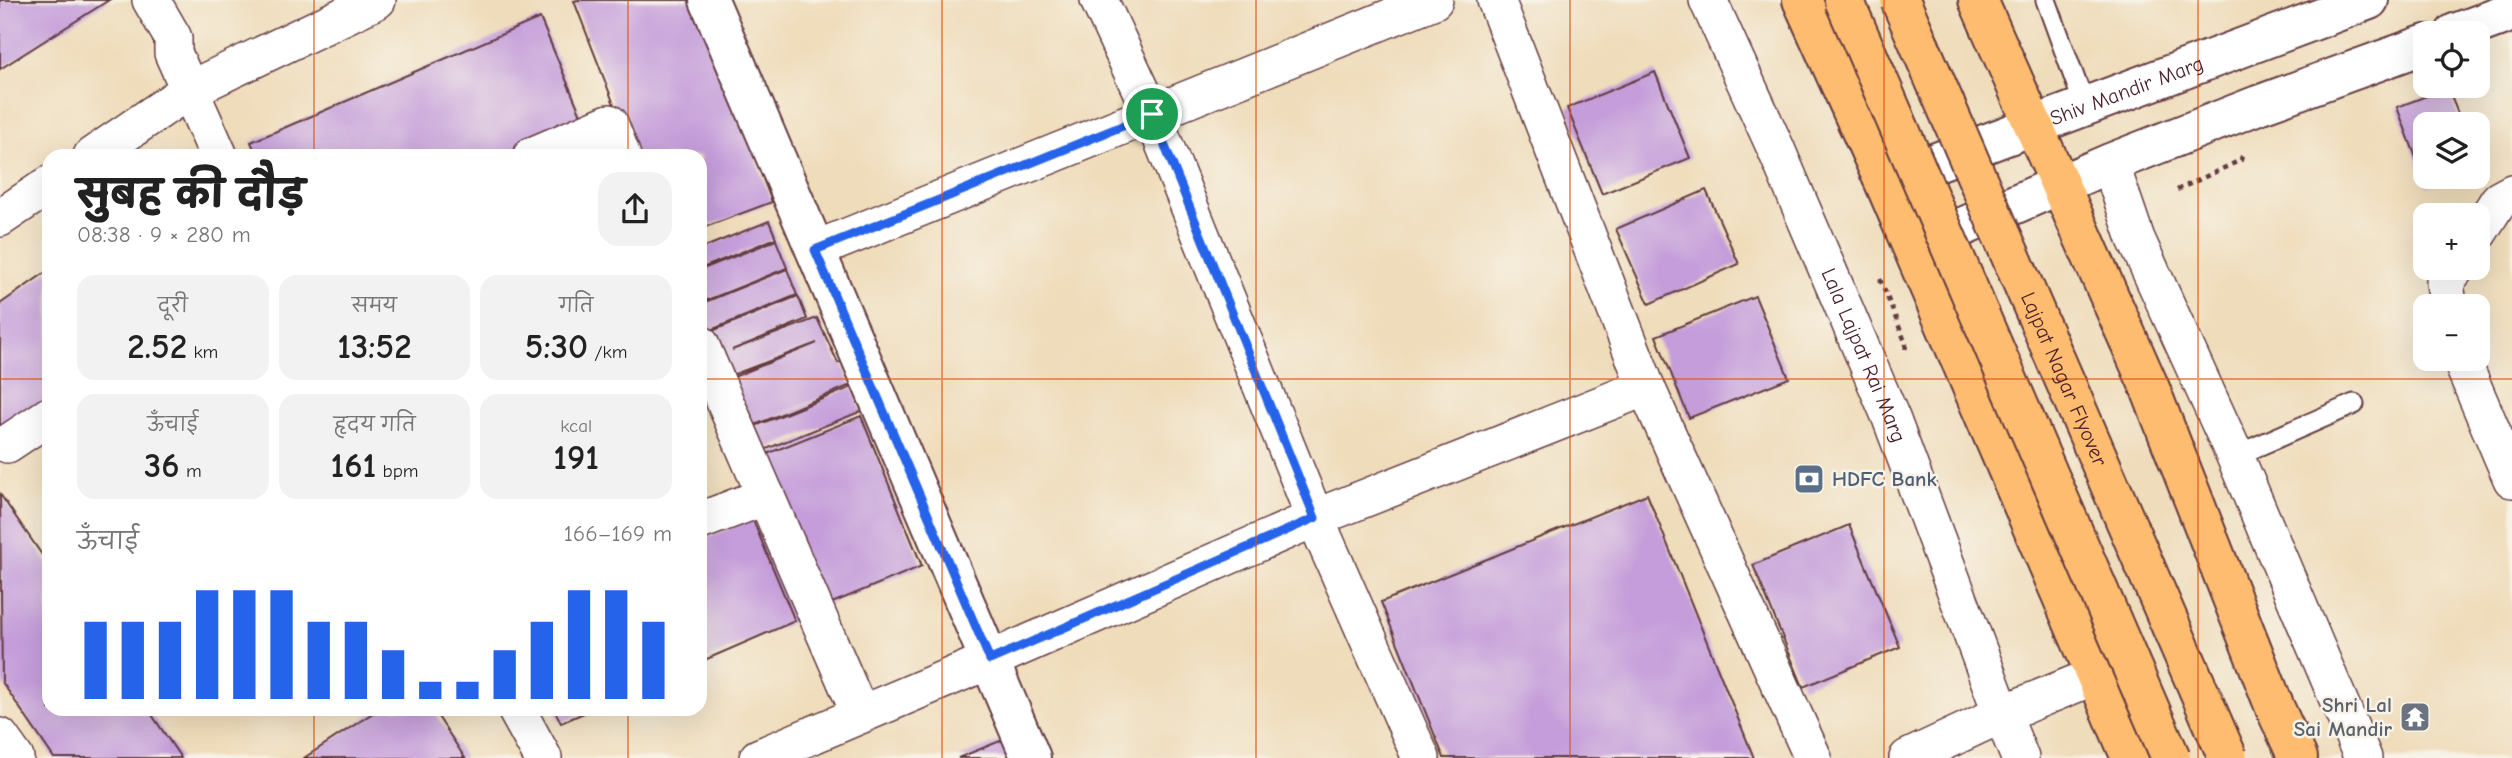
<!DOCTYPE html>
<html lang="hi">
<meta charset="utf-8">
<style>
:root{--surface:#fff;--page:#f2f2f2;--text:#222;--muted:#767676;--accent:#2563eb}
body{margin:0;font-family:"Comic Neue","Playpen Sans Deva",sans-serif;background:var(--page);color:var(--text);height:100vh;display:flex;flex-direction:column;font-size:26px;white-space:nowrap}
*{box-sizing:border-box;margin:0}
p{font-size:23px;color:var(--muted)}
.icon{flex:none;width:38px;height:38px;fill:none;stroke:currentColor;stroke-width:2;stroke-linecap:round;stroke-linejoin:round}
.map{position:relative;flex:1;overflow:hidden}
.drawer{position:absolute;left:42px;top:149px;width:665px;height:567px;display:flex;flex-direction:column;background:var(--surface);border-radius:21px;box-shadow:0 7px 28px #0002}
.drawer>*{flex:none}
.tools{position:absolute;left:2413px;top:21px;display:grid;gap:14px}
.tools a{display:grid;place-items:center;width:77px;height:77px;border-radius:14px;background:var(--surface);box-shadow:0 7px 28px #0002;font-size:35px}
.pin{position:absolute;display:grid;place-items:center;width:60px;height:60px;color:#fff;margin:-30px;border:4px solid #fff;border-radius:50%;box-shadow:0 2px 7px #0007}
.round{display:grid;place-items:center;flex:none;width:74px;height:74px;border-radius:21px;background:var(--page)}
.head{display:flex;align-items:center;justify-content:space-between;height:119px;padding:0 35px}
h1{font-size:38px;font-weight:800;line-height:52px}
.metrics{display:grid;grid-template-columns:repeat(3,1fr);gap:10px;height:119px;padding:7px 35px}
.metrics div{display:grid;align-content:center;border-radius:18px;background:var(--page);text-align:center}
.metrics b{font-size:35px;font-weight:800}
.metrics small{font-size:19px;font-weight:400}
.metrics p{font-size:19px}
.chart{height:196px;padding:14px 35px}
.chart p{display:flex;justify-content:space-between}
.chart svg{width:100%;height:126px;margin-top:7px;stroke:var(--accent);stroke-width:6}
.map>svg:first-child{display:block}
.building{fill:#c49dda}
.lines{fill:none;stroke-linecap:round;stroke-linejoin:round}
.service-casing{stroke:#633b40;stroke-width:23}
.minor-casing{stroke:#633b40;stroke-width:40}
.tertiary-casing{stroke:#633b40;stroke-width:42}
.primary-casing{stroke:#633b40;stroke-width:42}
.path{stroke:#633b40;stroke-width:4.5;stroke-dasharray:5 5;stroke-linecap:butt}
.service{stroke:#fff;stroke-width:19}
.minor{stroke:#fff;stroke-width:37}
.tertiary{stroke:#fff;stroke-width:38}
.primary{stroke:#fdbc70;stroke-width:38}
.primary-bridge-casing{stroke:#633b40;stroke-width:42;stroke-linecap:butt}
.primary-bridge{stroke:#fdbc70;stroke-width:38}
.route-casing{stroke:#fff;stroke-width:14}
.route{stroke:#2563eb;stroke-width:9}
.grid{fill:none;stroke:#d8530f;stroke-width:2;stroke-opacity:0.55}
.labels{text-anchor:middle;stroke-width:5;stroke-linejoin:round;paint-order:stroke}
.street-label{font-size:21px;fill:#4a1f2b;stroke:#f7f3e8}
.service-label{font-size:21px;font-weight:bold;fill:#4e5e75;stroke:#f7f3e8;text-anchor:start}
.worship-label{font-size:21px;font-weight:bold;fill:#5b616d;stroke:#f7f3e8;text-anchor:end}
</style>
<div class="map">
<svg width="2512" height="758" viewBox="0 0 2512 758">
<rect width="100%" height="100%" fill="#f7f3e8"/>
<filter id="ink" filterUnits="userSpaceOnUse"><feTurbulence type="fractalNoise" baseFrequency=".0143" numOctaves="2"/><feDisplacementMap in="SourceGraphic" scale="14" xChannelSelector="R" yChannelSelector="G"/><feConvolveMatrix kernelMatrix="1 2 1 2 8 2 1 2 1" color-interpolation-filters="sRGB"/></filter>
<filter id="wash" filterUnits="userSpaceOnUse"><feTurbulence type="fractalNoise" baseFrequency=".00686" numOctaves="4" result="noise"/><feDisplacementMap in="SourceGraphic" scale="28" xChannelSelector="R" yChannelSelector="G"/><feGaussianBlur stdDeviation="1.57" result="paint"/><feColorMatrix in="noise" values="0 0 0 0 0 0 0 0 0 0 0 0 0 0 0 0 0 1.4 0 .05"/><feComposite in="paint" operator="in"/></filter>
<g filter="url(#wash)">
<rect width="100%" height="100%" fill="#efdcba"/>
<g id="blocks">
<g class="building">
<path d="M0,0H109L0,69Z"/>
<path d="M578,0H695L772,202L700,229V156H634L574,1Z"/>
<path d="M540,18L584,122L505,156H257L251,142Z"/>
<path d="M1655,72L1690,158L1602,194L1567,108Z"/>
<path d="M2448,88L2462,124H2426V177H2453L2427,187L2397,107Z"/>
<path d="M1706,190L1739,264L1649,304L1616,229Z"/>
<path d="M769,221L776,238L700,269V249Z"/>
<path d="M776,240L787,268L700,303V270Z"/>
<path d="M787,269L797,295L706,332L700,316V304Z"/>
<path d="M49,270V407L0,439V304Z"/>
<path d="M798,296L807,319L732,350L817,318L838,363L842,362L851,385L750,427L726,380L817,343L724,378L707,333Z"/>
<path d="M1755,296L1789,378L1689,418L1656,336Z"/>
<path d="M852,387L862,411L759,452L750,428Z"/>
<path d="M861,416L922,566L820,608L759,457Z"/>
<path d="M0,494L49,565V709H148L181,758H54L2,682Z"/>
<path d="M1647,494L1754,758H1444L1381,602Z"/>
<path d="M752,518L795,621L700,662V541Z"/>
<path d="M1849,525L1900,647L1803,687L1753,565Z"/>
<path d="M379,709H433L465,758H304Z"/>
<path d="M554,709H593L561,723Z"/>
<path d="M1005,739L1013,758H958Z"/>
</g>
</g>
</g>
<g filter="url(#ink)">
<use href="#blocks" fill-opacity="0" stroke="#633b40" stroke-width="2"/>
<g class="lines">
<g class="service-casing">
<g id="service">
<path d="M2046,0L2085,107"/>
<path d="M2235,456L2354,404"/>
</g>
</g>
<g class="minor-casing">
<g id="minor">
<path d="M151,0L173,38V53L219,156"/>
<path d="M1099,0L1152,114L1315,518L1421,758"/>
<path d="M1496,0L1646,387L1813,758"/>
<path id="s1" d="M1708,0L1776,149L1891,418L2002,714L2020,758"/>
<path d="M92,156L189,90L377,0"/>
<path d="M532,156L609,123L622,156"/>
<path d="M2110,163L2136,239L2235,456L2363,758"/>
<path d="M0,218L49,185"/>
<path d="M2478,233L2499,200L2512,193"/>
<path d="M815,250L1434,0"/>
<path d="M2448,306L2445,282L2456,268"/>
<path d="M700,344L860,714"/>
<path d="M2461,359L2512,479"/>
<path d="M7,444L49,416"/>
<path d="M700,521L766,496"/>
<path d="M516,709L543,758"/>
<path d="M0,737L15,758"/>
<path d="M758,758L990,660L1315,518L1646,387"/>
<path d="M1908,758L2002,714L2097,675"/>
</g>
</g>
<g class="tertiary-casing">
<g id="tertiary">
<path d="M709,0L1031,758"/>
<path d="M2455,33L2512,12"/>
<path id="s2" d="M1886,181L2369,0"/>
<path d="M1914,248L2110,163L2258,105L2426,44"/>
</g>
</g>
<g class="primary-casing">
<g id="primary">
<path d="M1802,0L1884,182L2131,758"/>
<path d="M1978,0L2149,386L2275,708L2298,758"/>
</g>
</g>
<g class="path">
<path d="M2177,190L2241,160L2243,151"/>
<path d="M1880,279L1906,344L1905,352"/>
</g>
<use href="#service" class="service"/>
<use href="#minor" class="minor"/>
<use href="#tertiary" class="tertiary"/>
<use href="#primary" class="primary"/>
<g class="primary-bridge-casing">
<g id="primary-bridge">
<path d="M1844,0L2171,758"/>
<path id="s3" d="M1900,0L2228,758"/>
</g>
</g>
<use href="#primary-bridge" class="primary-bridge"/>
</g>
</g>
<g class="lines" filter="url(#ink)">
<g class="route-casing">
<path id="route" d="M1152,114L1315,518L990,660L815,250Z"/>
</g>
<use href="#route" class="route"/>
</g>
<path class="grid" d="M314,0V156M628,0V156M942,0V758M1256,0V758M1570,0V758M1884,0V758M2198,0V758M0,379H49M700,379H2512M314,709V758M628,709V758"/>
<defs>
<g id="bank-square" transform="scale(1.575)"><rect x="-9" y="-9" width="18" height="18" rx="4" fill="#5c6f8a" stroke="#f7f3e8"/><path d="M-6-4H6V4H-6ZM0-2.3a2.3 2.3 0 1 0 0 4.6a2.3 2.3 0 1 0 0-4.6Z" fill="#fff"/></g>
<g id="temple-square" transform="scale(1.575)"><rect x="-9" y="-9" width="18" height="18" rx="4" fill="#6b7280" stroke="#f7f3e8"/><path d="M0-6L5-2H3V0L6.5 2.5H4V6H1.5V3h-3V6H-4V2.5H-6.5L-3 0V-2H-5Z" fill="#fff"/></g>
</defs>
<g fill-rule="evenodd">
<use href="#bank-square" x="1809" y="479"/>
<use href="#temple-square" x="2415" y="717"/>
</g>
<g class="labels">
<g class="street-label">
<text dy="7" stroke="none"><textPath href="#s2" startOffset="257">Shiv Mandir Marg</textPath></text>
<text dy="7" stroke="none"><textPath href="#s1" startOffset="388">Lala Lajpat Rai Marg</textPath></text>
<text dy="7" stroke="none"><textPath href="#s3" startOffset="413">Lajpat Nagar Flyover</textPath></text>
</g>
<g class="service-label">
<text x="1832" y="486">HDFC Bank</text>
</g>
<g class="worship-label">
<text x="2392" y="712">Shri Lal<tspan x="2392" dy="24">Sai Mandir</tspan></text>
</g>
</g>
</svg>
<div class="tools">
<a><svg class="icon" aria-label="locate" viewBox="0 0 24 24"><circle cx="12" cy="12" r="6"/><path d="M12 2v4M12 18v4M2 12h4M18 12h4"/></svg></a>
<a><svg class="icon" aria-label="layers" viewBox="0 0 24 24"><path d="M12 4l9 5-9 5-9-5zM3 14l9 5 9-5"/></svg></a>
<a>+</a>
<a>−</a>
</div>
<div class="pin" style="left:1152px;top:114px;background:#1e9e55"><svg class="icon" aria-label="arrive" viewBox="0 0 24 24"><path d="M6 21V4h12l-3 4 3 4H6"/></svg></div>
<section class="drawer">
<div class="head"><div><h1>सुबह की दौड़</h1><p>08:38 · 9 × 280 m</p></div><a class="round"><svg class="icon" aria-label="share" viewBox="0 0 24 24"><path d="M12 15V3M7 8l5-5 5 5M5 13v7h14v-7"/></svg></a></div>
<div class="metrics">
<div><p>दूरी</p><b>2.52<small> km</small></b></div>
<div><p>समय</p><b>13:52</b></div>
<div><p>गति</p><b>5:30<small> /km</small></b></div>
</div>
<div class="metrics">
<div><p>ऊँचाई</p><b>36<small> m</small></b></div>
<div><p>हृदय गति</p><b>161<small> bpm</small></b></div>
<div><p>kcal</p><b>191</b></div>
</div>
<div class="chart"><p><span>ऊँचाई</span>166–169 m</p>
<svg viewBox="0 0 160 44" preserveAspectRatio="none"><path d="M5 44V17M15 44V17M25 44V17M35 44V6M45 44V6M55 44V6M65 44V17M75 44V17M85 44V27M95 44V38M105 44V38M115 44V27M125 44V17M135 44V6M145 44V6M155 44V17"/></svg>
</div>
</section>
</div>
